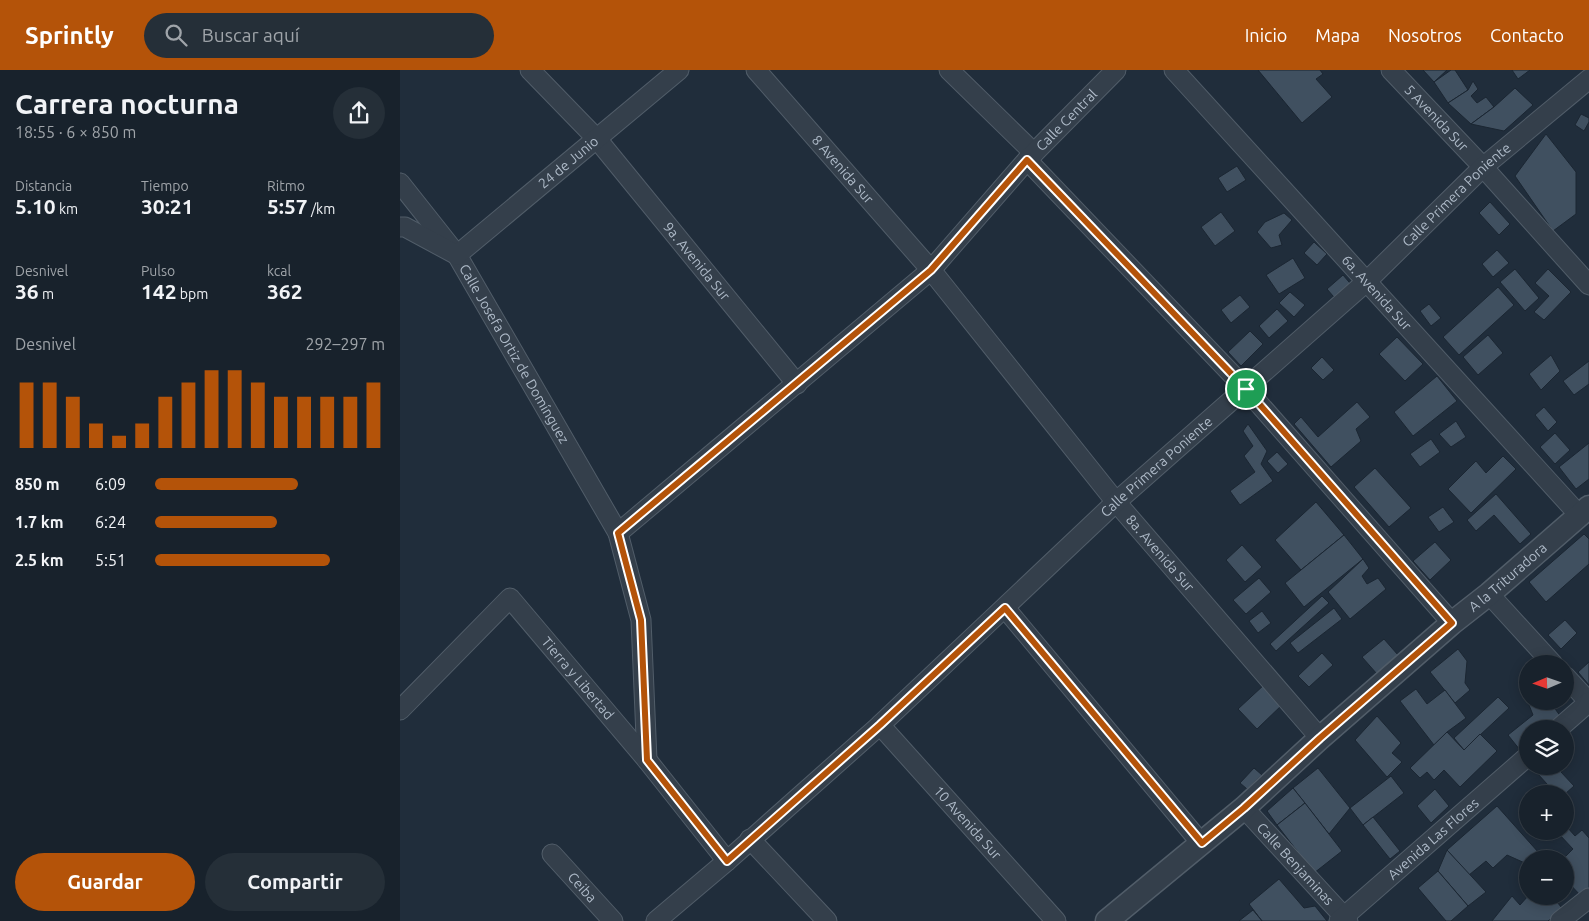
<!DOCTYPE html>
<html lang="es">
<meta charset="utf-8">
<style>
:root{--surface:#18222c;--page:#252f38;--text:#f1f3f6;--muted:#9fa4a9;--line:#363f48;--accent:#b45309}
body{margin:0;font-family:Ubuntu,sans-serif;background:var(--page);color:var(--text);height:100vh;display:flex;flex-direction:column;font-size:19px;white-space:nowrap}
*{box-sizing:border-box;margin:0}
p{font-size:16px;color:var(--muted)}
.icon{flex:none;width:28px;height:28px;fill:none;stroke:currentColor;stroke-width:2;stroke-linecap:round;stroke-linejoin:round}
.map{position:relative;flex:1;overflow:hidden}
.sheet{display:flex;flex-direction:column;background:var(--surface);width:400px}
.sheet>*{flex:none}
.needle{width:32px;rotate:268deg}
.tools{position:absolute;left:1119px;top:585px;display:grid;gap:10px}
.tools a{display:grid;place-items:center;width:55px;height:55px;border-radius:50%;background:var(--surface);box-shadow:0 2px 12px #0003,0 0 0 1px var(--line);font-size:25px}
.pin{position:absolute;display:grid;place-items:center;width:42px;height:42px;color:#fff;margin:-21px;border:2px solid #fff;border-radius:50%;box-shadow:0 1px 5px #0007}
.round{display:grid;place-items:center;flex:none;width:52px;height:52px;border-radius:26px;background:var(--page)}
.head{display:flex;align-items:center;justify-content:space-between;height:85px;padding:0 15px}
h1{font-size:28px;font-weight:700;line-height:38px}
.stats{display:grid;grid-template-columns:repeat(3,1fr);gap:8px;height:85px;padding:5px 15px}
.stats div{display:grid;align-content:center}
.stats b{font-size:21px;font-weight:700}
.stats small{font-size:14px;font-weight:400}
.stats p{font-size:14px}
.chart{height:140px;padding:10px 15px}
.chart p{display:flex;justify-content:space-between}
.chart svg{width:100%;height:90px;margin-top:5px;stroke:var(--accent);stroke-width:6}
.primary-button{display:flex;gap:10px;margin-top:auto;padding:10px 15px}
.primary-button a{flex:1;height:58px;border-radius:30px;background:var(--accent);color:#fff;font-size:20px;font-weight:700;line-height:58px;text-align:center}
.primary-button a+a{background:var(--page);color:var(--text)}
ul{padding:0 15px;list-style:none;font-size:16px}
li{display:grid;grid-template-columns:80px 60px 1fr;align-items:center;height:38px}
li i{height:12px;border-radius:6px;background:var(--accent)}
header{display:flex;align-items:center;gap:30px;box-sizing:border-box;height:70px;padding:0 25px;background:var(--accent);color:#fff}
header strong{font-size:24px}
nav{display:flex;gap:28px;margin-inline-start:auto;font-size:18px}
.search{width:350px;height:45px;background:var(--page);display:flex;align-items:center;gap:12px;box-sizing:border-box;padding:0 18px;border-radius:28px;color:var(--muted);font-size:19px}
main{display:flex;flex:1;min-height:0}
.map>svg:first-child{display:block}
.building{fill:#405060;stroke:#1b2632}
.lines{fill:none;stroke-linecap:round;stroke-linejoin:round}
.minor-casing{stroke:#515d69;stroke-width:21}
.tertiary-casing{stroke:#515d69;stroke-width:25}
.minor{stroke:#343f4b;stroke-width:19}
.tertiary{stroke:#343f4b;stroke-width:22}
.route-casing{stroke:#fff;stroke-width:10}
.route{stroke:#b45309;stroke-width:6}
.labels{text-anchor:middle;stroke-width:5;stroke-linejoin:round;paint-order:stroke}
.street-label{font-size:14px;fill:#aebac8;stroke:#192430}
</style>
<header>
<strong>Sprintly</strong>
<div class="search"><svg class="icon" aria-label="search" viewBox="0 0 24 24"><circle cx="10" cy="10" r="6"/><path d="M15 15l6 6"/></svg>Buscar aquí</div>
<nav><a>Inicio</a><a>Mapa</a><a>Nosotros</a><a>Contacto</a></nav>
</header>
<main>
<section class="sheet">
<div class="head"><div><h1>Carrera nocturna</h1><p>18:55 · 6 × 850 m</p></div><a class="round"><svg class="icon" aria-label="share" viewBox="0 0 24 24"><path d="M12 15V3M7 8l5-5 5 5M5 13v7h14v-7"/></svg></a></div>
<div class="stats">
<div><p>Distancia</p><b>5.10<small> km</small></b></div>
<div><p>Tiempo</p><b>30:21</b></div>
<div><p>Ritmo</p><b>5:57<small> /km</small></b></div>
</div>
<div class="stats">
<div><p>Desnivel</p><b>36<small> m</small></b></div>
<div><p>Pulso</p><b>142<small> bpm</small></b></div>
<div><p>kcal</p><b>362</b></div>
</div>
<div class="chart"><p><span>Desnivel</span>292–297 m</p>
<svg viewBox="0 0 160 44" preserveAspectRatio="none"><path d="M5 44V12M15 44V12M25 44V19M35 44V32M45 44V38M55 44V32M65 44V19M75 44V12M85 44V6M95 44V6M105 44V12M115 44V19M125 44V19M135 44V19M145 44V19M155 44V12"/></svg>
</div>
<ul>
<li><b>850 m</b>6:09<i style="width:62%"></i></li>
<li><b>1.7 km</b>6:24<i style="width:53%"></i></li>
<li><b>2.5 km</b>5:51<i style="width:76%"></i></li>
</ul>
<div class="primary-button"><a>Guardar</a><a>Compartir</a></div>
</section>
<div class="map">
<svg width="1189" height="851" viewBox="0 0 1189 851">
<rect width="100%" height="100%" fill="#202d3b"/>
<g class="building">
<path d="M858,0H920L923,4L916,9L932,27L902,53Z"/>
<path d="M1023,0H1047L1034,12Z"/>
<path d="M1051,0H1055L1068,20L1048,33L1034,12Z"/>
<path d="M1112,0H1130L1118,9Z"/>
<path d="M1073,11L1078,19L1071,26L1077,33L1086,27L1094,37L1071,54L1048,33L1068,20Z"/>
<path d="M1115,18L1133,35L1104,61L1071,54L1094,37Z"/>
<path d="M1181,44L1189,48V52L1184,61L1175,55Z"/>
<path d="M1146,64L1176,102V144L1153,161L1115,106Z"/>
<path d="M837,96L846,110L827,122L818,108Z"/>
<path d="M1090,132L1110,154L1099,165L1079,143Z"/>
<path d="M821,142L835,161L815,176L801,157Z"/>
<path d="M884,143L892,150L879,165L882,175L871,178L857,162L865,152Z"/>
<path d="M914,172L927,184L917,195L904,183Z"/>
<path d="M1097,180L1109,193L1093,207L1082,194Z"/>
<path d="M893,188L905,208L879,224L866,205Z"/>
<path d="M1115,199L1139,228L1125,241L1100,212Z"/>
<path d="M1148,199L1171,222L1144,250L1134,242L1149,226L1135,213Z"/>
<path d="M943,205L955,219L939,233L927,219Z"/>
<path d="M1098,217L1114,235L1059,285L1043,267Z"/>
<path d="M890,222L905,235L894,247L879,233Z"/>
<path d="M840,225L850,237L831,253L821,240Z"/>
<path d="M1029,234L1041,248L1031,256L1020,241Z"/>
<path d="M877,239L888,251L869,268L859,256Z"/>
<path d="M850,261L863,274L841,296L828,282Z"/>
<path d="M1088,265L1103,283L1078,305L1063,287Z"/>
<path d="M997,267L1023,294L1005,311L979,284Z"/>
<path d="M1151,285L1160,301L1141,320L1129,304Z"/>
<path d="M922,287L934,300L923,310L911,298Z"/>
<path d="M1189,291V314L1174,325L1163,311Z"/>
<path d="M1037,306L1057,331L1013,366L994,342Z"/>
<path d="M957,332L970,347L956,359L961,371L931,397L894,354L901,347L918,367Z"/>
<path d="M1144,337L1157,352L1148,361L1135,345Z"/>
<path d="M1056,351L1066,367L1051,377L1039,364Z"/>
<path d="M848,354L867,381L861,394L873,411L840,435L830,421L855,402L844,386L853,376L843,361Z"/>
<path d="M1155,363L1170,380L1155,394L1140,377Z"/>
<path d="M1031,369L1040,382L1020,397L1010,384Z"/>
<path d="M1189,373V409L1176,419L1159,397Z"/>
<path d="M877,382L888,394L878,403L867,391Z"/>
<path d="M1103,386L1116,399L1071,443L1048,419L1076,391L1086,403Z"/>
<path d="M975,398L1011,438L989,457L954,417Z"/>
<path d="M1096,424L1131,464L1120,474L1094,445L1076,461L1067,450Z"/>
<path d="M916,432L944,465L901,500L875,470Z"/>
<path d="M1043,437L1054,452L1039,462L1028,447Z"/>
<path d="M1184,464L1189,469V494L1146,532L1129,512Z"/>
<path d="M944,465L963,489L904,537L885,513Z"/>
<path d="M1035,472L1051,490L1030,510L1013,491Z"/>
<path d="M842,475L862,497L845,512L826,490Z"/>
<path d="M963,489L969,498L962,506L967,514L978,508L986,519L950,549L928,522Z"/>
<path d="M859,508L871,522L846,544L833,530Z"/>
<path d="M922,526L929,533L876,581L870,574Z"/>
<path d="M934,538L942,549L898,583L890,573Z"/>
<path d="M862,541L871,553L858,563L849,551Z"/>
<path d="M1165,550L1177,563L1161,579L1148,565Z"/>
<path d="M984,569L998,585L977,604L962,587Z"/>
<path d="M1058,579L1067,591L1065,613L1070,620L1055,633L1030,602Z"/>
<path d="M922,583L933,595L909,617L898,606Z"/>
<path d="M1189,592V615L1178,602Z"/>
<path d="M865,614L884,633L857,659L838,639Z"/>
<path d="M1016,619L1027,634L1045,620L1066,648L1047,662L1034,675L1000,631Z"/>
<path d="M1098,627L1109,638L1064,680L1054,668Z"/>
<path d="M1134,631H1158L1153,636L1161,647L1146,659H1128V673L1120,680L1108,665L1133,645L1129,635Z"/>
<path d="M977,646L1001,673L992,683L1002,692L987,707L955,670Z"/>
<path d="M1047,662L1064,680L1080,664L1097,681L1060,717L1044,700L1034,710L1027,702L1020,708L1010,698Z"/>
<path d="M1165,693L1168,696L1161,702L1174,716L1165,724H1156L1138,704L1146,696H1165Z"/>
<path d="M854,698L862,705L847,719L840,713Z"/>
<path d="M918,698L950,738L929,764L893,718Z"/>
<path d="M991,706L1004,723L963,755L950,738Z"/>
<path d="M893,718L905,733L877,755L867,741Z"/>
<path d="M1035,719L1049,736L1031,753L1017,736Z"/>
<path d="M905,733L942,781L914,803L877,755Z"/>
<path d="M1097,736L1139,783L1133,789H1128L1127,794L1107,785L1093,798L1086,791L1069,805L1047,780Z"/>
<path d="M973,747L1000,781L990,789L963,755Z"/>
<path d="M1167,757L1175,766L1182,760L1189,768V820L1182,827L1165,809V789H1163L1173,779L1159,764L1162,761H1165Z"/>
<path d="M1047,780L1086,822L1068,836L1038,801Z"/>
<path d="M1038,801L1068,836L1051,851H1046L1018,818Z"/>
<path d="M879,809L904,838L915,836L927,851H862L849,834Z"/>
<path d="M1112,826L1120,835L1128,826H1152L1162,838L1148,851H1092Z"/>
<path d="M853,840L862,851H839Z"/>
</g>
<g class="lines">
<g class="minor-casing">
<g id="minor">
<path id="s1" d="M130,0L197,69L397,314"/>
<path id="s2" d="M356,0L531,200L716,432L920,668"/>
<path d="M549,0L634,83"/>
<path id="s3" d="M774,0L1180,446"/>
<path id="s4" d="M991,0L1083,97L1189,215"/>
<path d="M627,90L846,319L1052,553"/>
<path id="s5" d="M0,113L57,185L218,463L241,550L247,690"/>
<path id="s6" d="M0,157H5L57,185L279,0"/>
<path id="s7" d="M218,463L531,200L627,90L716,0"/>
<path d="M1089,524L1153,594"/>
<path d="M605,538L801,773"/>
<path d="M1165,606L1189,632"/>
<path id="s8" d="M0,640L110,528L247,690L327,791"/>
<path id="s9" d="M480,655L656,851"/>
<path d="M1158,659L1189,632"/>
<path id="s10" d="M844,738L948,851"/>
<path d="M350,769L427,851"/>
<path id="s11" d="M152,784L213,851"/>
<path id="s12" d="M256,851L327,791L480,655L716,432L966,212L1083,97L1189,9"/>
<path id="s13" d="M939,851L1128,686"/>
<path d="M1160,851L1189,828"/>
</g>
</g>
<g class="tertiary-casing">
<g id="tertiary">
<path id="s14" d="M707,851L844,738L920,668L1052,553L1089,524L1189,437"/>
</g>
</g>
<use href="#minor" class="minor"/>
<use href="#tertiary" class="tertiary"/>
</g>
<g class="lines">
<g class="route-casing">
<path id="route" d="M627,90L846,319L1052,553L920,668L844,738L802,773L605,538L480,655L327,791L247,690L241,550L218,463L531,200Z"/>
</g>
<use href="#route" class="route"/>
</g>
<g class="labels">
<g class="street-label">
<text dy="5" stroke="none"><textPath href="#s4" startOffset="66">5 Avenida Sur</textPath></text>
<text dy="5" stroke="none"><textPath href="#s7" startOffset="611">Calle Central</textPath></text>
<text dy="5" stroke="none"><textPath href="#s6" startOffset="209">24 de Junio</textPath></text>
<text dy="5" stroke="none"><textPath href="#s2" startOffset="132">8 Avenida Sur</textPath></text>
<text dy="5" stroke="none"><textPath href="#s12" startOffset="1081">Calle Primera Poniente</textPath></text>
<text dy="5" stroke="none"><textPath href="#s1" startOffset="254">9a. Avenida Sur</textPath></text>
<text dy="5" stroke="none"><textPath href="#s3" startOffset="301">6a. Avenida Sur</textPath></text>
<text dy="5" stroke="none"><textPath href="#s5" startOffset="206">Calle Josefa Ortiz de Domínguez</textPath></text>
<text dy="5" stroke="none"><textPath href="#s12" startOffset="676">Calle Primera Poniente</textPath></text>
<text dy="5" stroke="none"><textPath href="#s2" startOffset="630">8a. Avenida Sur</textPath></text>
<text dy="5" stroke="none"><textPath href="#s14" startOffset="528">A la Trituradora</textPath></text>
<text dy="5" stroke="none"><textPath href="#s8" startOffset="262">Tierra y Libertad</textPath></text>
<text dy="5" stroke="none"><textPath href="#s9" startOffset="131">10 Avenida Sur</textPath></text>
<text dy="5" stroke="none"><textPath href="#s13" startOffset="125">Avenida Las Flores</textPath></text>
<text dy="5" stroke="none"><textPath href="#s10" startOffset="76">Calle Benjaminas</textPath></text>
<text dy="5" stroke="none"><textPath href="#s11" startOffset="45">Ceiba</textPath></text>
</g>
</g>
</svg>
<div class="tools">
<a><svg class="needle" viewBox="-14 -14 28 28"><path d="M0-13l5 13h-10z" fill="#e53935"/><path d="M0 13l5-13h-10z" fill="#9fa4a9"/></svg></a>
<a><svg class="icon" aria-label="layers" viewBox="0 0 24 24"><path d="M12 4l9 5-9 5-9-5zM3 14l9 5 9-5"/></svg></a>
<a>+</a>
<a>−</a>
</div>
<div class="pin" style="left:846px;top:319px;background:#1e9e55"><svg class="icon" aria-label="arrive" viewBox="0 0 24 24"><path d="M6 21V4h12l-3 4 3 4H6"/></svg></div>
</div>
</main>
